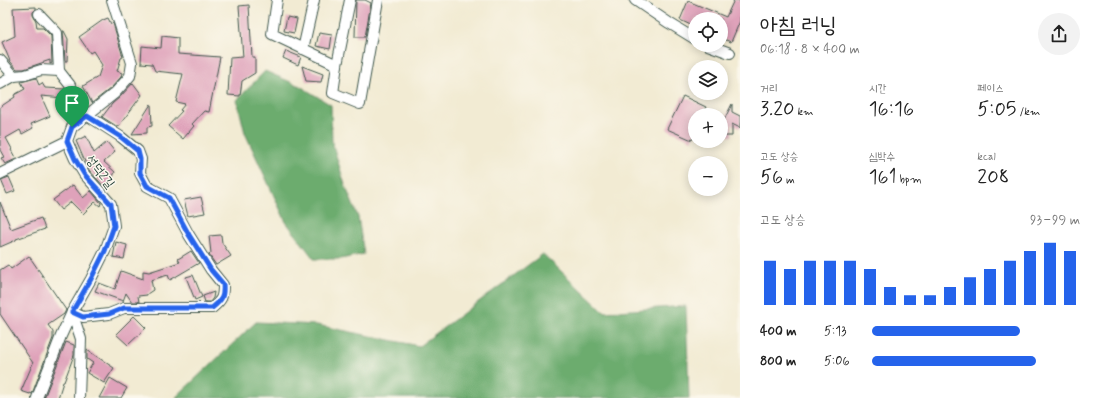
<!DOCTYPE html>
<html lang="ko">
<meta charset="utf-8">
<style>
:root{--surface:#fff;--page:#f2f2f2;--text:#222;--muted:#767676;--accent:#2563eb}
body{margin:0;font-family:Mynerve,"Poor Story",sans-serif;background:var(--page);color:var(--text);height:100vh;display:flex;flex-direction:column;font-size:15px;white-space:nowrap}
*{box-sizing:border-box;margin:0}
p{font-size:13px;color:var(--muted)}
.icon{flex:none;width:22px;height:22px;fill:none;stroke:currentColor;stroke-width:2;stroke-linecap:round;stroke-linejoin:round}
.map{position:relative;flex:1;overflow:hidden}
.drawer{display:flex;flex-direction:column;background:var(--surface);width:360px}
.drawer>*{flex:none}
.fabs{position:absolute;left:688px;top:12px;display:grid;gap:8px}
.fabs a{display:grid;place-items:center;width:40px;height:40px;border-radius:50%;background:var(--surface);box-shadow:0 2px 10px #0003;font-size:20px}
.pin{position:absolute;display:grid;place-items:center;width:34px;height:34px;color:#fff;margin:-41px -17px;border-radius:50% 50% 50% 0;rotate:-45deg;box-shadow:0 0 4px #0007}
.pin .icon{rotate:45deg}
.round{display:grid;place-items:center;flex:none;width:42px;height:42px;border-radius:21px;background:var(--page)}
.summary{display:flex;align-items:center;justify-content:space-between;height:68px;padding:0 20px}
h1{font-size:22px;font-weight:600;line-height:30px}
.stats{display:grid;grid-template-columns:repeat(3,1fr);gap:6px;height:68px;padding:4px 20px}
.stats div{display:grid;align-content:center}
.stats b{font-size:20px;font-weight:600}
.stats small{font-size:11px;font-weight:400}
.stats p{font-size:11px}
.chart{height:112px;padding:8px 20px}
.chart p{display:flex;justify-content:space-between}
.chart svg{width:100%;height:72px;margin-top:4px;stroke:var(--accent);stroke-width:6}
ul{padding:0 20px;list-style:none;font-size:13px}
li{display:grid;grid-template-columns:64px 48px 1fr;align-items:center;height:30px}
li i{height:10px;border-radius:5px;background:var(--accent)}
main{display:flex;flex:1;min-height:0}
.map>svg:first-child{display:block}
.forest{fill:#6cac6e;stroke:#467451}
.building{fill:#dfa2ba}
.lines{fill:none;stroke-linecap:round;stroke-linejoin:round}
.minor-casing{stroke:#3f574c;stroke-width:12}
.minor{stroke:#fff;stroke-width:10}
.route-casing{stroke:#fff;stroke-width:8}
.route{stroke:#2563eb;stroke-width:5}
.labels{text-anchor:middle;stroke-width:3;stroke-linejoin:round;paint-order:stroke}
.street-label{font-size:13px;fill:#1f3d34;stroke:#fbf7ec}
</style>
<main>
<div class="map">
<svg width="740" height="398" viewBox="0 0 740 398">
<rect width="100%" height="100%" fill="#fbf7ec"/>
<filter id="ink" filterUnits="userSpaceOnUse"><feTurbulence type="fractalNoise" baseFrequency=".025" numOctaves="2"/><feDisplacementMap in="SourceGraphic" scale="8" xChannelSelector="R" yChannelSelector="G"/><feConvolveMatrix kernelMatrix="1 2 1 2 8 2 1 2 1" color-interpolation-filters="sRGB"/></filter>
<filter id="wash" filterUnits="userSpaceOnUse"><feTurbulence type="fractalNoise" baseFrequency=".012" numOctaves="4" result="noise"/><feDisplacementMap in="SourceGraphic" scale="16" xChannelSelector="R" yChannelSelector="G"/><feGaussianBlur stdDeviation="0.9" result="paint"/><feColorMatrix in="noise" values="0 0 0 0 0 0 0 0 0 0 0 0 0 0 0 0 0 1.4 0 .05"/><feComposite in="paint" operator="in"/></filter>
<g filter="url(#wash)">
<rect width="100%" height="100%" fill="#f2ebd3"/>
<g class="forest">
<path d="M265,71L300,86L331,105L332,142L345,185L358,217L364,254L341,259H314L286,222L245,133L237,100Z"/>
<path d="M543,254L604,312L686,306L689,398H177L176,397L256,322L317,325L419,346Z"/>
</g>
<g id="blocks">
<g class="building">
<path d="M356,0H365L371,3L365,37H355Z"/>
<path d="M734,0H740V21L731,42L721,38V19H695V27L680,20L688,1L726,17Z"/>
<path d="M249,5L252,57H255V73L242,81L240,96L228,95L230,58L243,57L239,6Z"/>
<path d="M36,7V9L33,12V15L36,21L37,28H43L51,36L52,63L50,64V60L24,69H17L10,61L2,42L15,36L13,8Z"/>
<path d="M287,17L297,19L294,33L284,31Z"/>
<path d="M108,18L111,24L113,23L123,57L121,58L117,71L122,73L121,77L111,88L92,103L83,86L98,77L102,65L93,51L90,53L79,37L103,20Z"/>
<path d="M63,31H64L68,39L67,61H65Z"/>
<path d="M319,33L332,35L330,49L316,46Z"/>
<path d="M162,36L178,38V54L220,57L209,112L204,111L192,124L194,126L183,139L168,126L182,111L180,110L185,104L176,102L183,74L155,71L152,64L141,63L142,46L161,48Z"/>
<path d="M286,51L301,57L298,65L283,58Z"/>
<path d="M302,66L323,74L321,82L306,81Z"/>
<path d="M36,78L39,85L42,83L45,88L65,89L64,98L41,96L50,116L31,124L33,128L22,134L20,130L6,138L12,149L11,150L16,159L5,164L1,158L4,157L0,150V107L15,97L14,95L25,89L21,82Z"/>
<path d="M133,83L142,95L118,127L102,117L112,104L120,97Z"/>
<path d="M683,96L706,107L702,115H695V133L692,140L667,129Z"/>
<path d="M151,104L152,126L147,127V133L132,134Z"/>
<path d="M732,104V112L740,116V128L732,124V136H721V126Z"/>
<path d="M86,136L94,153L107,142L115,152L104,162L115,172L107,190L89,170L86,164L76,141Z"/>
<path d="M9,177L15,191L7,194L1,180Z"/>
<path d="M73,185L83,198L91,191L101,203L100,206L95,202L83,214L71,202L61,210L53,200Z"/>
<path d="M201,197L205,213L188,216L184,200Z"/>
<path d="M0,202L11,229L41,218L45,229L16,239V240L0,247Z"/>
<path d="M221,235L222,243L231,256L216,265L209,255L211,253L209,236Z"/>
<path d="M116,242L127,245L124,259L113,257Z"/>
<path d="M191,251L199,263L170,280L168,275L151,280L153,290L147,294V295L138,296L139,302H132L126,293L123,301L95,291L99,283L115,289L121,271L143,279V271L149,272L180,262L178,259Z"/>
<path d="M29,256L66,310L64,314L48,325L53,332V338L32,394L30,393V394L21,391L33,363L0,314V270L8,265L11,269Z"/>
<path d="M193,275L202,297L195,300L186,277Z"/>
<path d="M214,292L213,298L210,302H205L203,296Z"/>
<path d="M134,316L146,328L128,345L116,334Z"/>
<path d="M66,342L74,345V355L64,382H63L58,398H44Z"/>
<path d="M87,350L114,368L104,383L87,373L93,363L87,359Z"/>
<path d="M110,378L127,388L121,398H99Z"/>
</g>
</g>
</g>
<g filter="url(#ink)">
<use href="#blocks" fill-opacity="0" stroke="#3f574c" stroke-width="1"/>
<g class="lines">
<g class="minor-casing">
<g id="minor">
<path d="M277,0L272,34L337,65L333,93L360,104L378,0"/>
<path d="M635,0L669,23L695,39"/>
<path d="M39,14L57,33L59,71"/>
<path d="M708,45L730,53"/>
<path d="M303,49L314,0"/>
<path d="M0,60L14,76"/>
<path d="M337,65L350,0"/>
<path d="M0,84L14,76L25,75L41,70L59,71L70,85L77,103L87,115L121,137L138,151L141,159L140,173L147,186L169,198L189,235L211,270L223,285C223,297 222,300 212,308H124L109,314L83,317L72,312"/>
<path d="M0,174L67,141"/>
<path d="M72,312L81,339L79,398"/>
<path d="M37,398L61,336L72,312L91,279L105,251L114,226L111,204L84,174L75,159L67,141L72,127L115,93L130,76L132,63L112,0"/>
</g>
</g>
<use href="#minor" class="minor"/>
</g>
</g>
<g class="lines" filter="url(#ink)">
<g class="route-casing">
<path id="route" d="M87,116L121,137L138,151L140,159V173L147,186L169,198L189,235L211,270L223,284C224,297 222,300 212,308H124L109,314L83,317L72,312L91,279L105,251L114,226L111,204L84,174L75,159L67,141L72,127Z"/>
</g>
<use href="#route" class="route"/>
</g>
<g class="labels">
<g class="street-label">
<text transform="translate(101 171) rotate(52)" y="5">성덕2길</text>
</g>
</g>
</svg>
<div class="fabs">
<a><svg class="icon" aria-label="locate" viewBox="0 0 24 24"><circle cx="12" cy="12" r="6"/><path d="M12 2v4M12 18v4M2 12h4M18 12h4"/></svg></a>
<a><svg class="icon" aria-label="layers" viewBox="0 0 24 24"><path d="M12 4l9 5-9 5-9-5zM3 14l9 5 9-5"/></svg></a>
<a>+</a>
<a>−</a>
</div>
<div class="pin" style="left:72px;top:127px;background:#1e9e55"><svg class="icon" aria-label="arrive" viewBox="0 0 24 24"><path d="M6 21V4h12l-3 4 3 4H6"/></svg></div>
</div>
<section class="drawer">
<div class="summary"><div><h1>아침 러닝</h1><p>06:18 · 8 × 400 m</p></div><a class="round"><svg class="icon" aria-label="share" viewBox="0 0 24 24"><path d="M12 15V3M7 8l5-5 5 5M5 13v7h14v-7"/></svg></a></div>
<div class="stats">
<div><p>거리</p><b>3.20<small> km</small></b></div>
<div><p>시간</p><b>16:16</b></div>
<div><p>페이스</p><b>5:05<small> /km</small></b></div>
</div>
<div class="stats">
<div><p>고도 상승</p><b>56<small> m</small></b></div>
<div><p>심박수</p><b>161<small> bpm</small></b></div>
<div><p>kcal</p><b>208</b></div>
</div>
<div class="chart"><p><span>고도 상승</span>93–99 m</p>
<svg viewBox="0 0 160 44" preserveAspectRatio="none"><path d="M5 44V17M15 44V22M25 44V17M35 44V17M45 44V17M55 44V22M65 44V33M75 44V38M85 44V38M95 44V33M105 44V27M115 44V22M125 44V17M135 44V11M145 44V6M155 44V11"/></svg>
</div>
<ul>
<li><b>400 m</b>5:13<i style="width:71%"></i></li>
<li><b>800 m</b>5:06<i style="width:79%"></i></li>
</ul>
</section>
</main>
